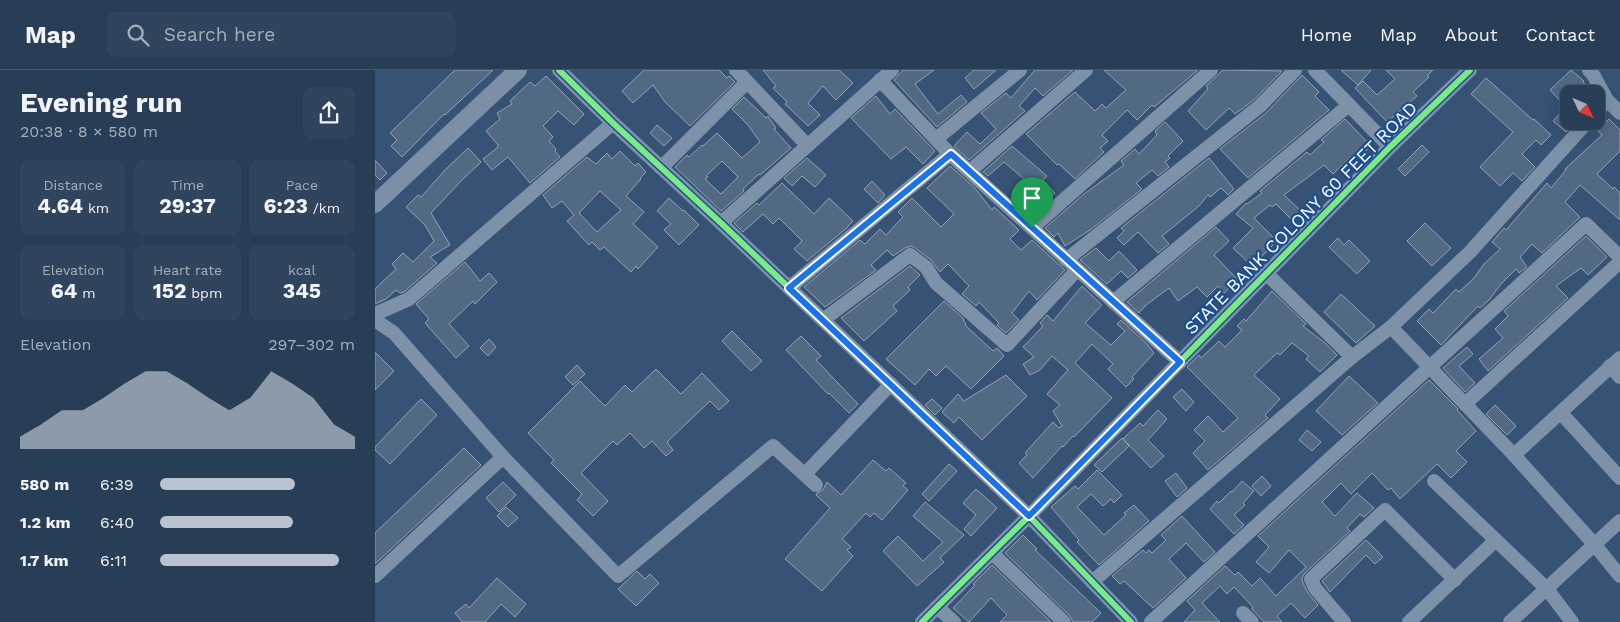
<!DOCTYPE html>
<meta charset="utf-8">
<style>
:root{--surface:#283e57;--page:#30455d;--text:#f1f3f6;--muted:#a5aeba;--line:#44576d;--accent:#b9c2ce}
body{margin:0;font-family:"Work Sans",sans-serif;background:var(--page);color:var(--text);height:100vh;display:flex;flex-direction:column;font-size:19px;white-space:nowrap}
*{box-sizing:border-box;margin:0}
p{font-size:16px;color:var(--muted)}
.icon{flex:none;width:28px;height:28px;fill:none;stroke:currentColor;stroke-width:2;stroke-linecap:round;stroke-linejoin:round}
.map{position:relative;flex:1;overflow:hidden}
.details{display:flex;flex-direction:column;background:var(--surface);width:375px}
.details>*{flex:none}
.needle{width:32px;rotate:134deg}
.fabs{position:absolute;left:1185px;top:15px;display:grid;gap:10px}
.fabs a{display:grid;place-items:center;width:45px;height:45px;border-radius:10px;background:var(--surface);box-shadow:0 5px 20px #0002,0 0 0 1px var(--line);font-size:25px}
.pin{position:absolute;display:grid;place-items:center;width:42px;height:42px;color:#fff;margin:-51px -21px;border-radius:50% 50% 50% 0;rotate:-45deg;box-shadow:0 0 5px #0007}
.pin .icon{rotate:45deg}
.round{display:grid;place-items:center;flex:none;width:52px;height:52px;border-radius:10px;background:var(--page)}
.overview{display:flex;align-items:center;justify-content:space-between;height:85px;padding:0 20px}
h1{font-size:28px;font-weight:700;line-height:38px}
.figures{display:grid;grid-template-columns:repeat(3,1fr);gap:8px;height:85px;padding:5px 20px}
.figures div{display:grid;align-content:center;border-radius:10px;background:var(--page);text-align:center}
.figures b{font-size:21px;font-weight:700}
.figures small{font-size:14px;font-weight:400}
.figures p{font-size:14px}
.chart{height:140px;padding:10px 20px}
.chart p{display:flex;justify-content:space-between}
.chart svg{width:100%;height:90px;margin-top:5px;fill:var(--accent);opacity:.7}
ul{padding:0 20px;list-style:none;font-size:16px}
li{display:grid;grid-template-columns:80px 60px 1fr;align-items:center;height:38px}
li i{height:12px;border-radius:6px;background:var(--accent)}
header{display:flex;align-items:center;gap:30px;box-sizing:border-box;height:70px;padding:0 25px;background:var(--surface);border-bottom:1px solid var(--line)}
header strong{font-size:24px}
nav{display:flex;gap:28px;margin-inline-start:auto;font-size:18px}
.search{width:350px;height:45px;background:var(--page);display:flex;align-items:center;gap:12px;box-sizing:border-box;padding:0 18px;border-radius:10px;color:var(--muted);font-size:19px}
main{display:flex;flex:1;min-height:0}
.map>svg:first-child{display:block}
.building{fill:#526984;stroke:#92a2b6;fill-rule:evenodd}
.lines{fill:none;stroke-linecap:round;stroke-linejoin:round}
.minor{stroke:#7d92a8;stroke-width:14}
.major{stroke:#7d8ea7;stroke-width:18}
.cycleway-casing{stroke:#1b4f8f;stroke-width:9}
.cycleway{stroke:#7ce984;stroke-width:6}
.route-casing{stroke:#fff;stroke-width:10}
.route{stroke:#1a73e8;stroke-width:6}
.labels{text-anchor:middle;stroke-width:4.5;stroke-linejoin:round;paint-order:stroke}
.street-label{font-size:18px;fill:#fff;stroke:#1b4f8f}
</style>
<header>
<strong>Map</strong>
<div class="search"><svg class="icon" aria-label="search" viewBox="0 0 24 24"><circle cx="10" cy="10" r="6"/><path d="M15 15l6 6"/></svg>Search here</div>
<nav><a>Home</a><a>Map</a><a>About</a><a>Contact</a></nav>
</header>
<main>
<section class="details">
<div class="overview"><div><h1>Evening run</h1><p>20:38 · 8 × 580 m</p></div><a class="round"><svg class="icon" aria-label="share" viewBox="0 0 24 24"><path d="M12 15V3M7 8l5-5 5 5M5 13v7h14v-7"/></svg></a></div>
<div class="figures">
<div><p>Distance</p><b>4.64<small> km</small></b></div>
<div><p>Time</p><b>29:37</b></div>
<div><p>Pace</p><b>6:23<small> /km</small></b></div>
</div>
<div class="figures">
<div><p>Elevation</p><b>64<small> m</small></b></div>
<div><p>Heart rate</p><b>152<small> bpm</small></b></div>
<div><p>kcal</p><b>345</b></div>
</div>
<div class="chart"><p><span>Elevation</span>297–302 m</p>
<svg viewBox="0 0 160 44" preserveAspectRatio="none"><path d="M0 44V38L10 32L20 25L30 25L40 19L50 12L60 6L70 6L80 12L90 19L100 25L110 19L120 6L130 12L140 19L150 32L160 38V44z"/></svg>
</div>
<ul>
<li><b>580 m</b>6:39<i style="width:69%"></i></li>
<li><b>1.2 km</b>6:40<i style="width:68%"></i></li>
<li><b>1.7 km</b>6:11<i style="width:92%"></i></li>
</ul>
</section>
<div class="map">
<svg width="1245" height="552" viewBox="0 0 1245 552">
<rect width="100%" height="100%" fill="#365274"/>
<g class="building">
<path d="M80,0H118L70,45L69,44L27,87L16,76L22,70L15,63Z"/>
<path d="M269,0H344L352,8L354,6L360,12L315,56L290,32L278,15L258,33L247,21Z"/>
<path d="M388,0H464L478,13L461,30L448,16L433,33L445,45L433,56L410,34L412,32L398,18L401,16Z"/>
<path d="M528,0H559L540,14L563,44L586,25L592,32L562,57L519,10Z"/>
<path d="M599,0H621L599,19L590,8Z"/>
<path d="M660,0H698L668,26L660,18L644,36L650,41L594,90L579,76L592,62L605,74L621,59L606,43L631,23L636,28Z"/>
<path d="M729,0H823L779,37L777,35L762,50L752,40L727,65L733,71L725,78L729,82L700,109L684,94L682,95L651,64L700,22L720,41L727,34L731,38L751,20Z"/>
<path d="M848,0L907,1L879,30L860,44L854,38L831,60L813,41L833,19L831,16Z"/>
<path d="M966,0H996L983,15Z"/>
<path d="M1011,0H1058L1052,6L1054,7L1038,22L1042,26L1012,52L980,18L988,11L1002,25L1020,9Z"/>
<path d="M1196,0L1209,11L1208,12L1219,24H1194V59L1191,62L1178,51L1191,37L1175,20Z"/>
<path d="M927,5L944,22L940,26L954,40L873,108L845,79L891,43Z"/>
<path d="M171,6L209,44L199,55L183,41L168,56L178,67L174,71L181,79L180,81L185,87L155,113L133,87L117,100L108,89L123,77V75L111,61L125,49L122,43L137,34L135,31L155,12L160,16Z"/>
<path d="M1111,8L1158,50L1159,49L1176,65L1166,75L1161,70L1147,84L1160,97L1147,111L1138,103L1125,116L1105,97L1138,62L1096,24Z"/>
<path d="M501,26L515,44L520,39L560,81L548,94L531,77L516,89L476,48Z"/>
<path d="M369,27L391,48L393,46L394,48L401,58L399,59L416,78L385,105L384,104L368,119L369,121L346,141L300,97L312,85L314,87L327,75L328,76L342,63L367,88L385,72L373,55L357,39ZM347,91L363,107L346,124L330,109L333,107L331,106Z"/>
<path d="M970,49L996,76L981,90L977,86L958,104L949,95L909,125L927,142L918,151L901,134L897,137L895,135L879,148L902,171L877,196L858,178L878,158L861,144L871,133L872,134L887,123L885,121L932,82L935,85L949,72L946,70Z"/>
<path d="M1234,49L1245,60V81L1222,104L1238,119L1239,117L1245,123V150L1205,115L1190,132L1205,147L1167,183L1157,174L1145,187L1152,197L1144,203L1141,199L1126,214L1114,230L1105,238L1103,236L1066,275L1042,251L1054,239L1058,243L1081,219L1084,222L1099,208L1109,194L1125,179L1117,172L1129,158L1131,160L1172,113L1176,118L1191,100L1190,99L1227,65L1222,60Z"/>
<path d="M790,52L808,71L793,86L795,88L790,92L794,97L783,106L777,100L761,113L767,119L715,160L690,176L683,163L679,167L670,158L709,124L749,95L746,91L760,79L764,84L782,65L780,61Z"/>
<path d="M282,55L297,68L289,76L275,63Z"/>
<path d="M1047,75L1054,82L1030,106L1023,99Z"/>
<path d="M637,76L672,106L668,110L680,123L672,131L663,122L658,127L645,113L649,109L629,92L613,106L608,102Z"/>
<path d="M93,78L106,92L88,109L56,143L75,175L55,187L62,193L29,222L25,223L21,220L11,229L0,234V219L21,199L17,194L28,183L38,192L59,171L50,155L31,137L43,125L46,127L70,100Z"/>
<path d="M245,81L260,96L263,93L271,102L265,108L266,109L251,126L269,142L258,154L283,177L263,199L261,196L256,202L229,177L225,180L217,172L214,175L192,151L199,145L187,131L177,138L168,125L212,87L221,94L232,83L237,89ZM225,121L246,140L222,162L204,143Z"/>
<path d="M432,88L451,105L440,117L427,106L417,116L409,108Z"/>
<path d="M834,88L859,119L853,125L846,118L835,127L833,125L824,136L787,166L794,174L783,183L763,162L749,175L742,168L749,161L746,158Z"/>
<path d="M0,90L12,103L5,110L0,105Z"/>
<path d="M575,96L600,118L617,140L619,137L644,160L635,169L646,180L657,170L690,200L662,230L654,221L637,243L644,250L631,263L622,255L624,253L604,232L601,236L587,224L594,216L573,194L565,202L556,190L540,178L536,176L530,178L518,186L512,180L496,195L501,200L450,237L429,217L485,170L490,174L505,159L511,165L528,147L523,142L537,128L566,157L579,144L552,118Z"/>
<path d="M497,111L510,125L503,133L489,119Z"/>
<path d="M407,113L439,144L454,128L478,151L473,156V157L432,191L419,179L427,171L404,148L398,154L388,144L368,162L359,153L382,133L384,135Z"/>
<path d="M294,128L308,141L309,140L324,155L304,175L289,160L296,154L282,141Z"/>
<path d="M1050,153L1076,178L1057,196L1032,171Z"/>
<path d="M841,157L854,171L839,185L863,210L849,223L843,216L832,227L822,217L803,231L794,218L770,236L764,243L752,232Z"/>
<path d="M1211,166L1232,187L1213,205L1206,198L1181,216L1193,228L1113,301L1104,289L1128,268L1120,259L1133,246L1129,241Z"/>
<path d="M963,168L969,175L974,170L995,191L982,204L954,177Z"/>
<path d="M721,178L734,191L744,181L762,200L753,208L746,201L732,214L705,190Z"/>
<path d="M90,192L105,211L114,203L122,212L100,234L98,231L74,254L94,276L81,288L50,253L54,249L41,234Z"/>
<path d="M535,196L545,205L533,217L535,220L518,236L522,241L489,271L466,248Z"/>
<path d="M707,216L727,235L710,253L736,275L750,261L742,254L746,250L772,274L779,283L757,307L759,309L751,317L733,299L738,294L717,274L700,293L737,328L699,367L698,366L688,377L687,376L658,408L644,393L652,385L650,383L678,352L684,358L687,356L678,341L685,335L672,324L693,300L677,286L665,300L655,305L648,294L659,287L648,277L668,256L665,253L672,245L678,251Z"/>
<path d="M897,221L931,254L928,256L950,273L962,285L945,302L931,289L934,286L917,273L905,285L902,283L879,305L905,329L890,345L893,348L833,400L818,383L830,371L819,360L833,346L848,362L863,348L812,297L824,285L826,288L844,271L850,277L867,260L862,256L869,249L871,251Z"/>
<path d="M966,224L1000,256L981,273L949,242Z"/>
<path d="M569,231L589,249L588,250L591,254L590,255L618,281L622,278L629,286L596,319L571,296L561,306L554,299L540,315L511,289Z"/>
<path d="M357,261L387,291L376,301L347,271Z"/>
<path d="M426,266L446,286L441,290L483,334L474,343L454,323L453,324L411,280Z"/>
<path d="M114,269L121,277L113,286L105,278Z"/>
<path d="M1092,277L1098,284L1084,296L1100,313L1090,322L1068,298Z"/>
<path d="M0,282L19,301L0,320Z"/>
<path d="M202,295L210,304L198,315L190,307Z"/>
<path d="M281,299L306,324L327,303L354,331L344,340L335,331L292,372L298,380L291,386L277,371L269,378L255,363L242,375L238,371L206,403L233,431L218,446L202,430L207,424L176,393L179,390L153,363L205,311L230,336L250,315L257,322Z"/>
<path d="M631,305L652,326L607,370L584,347L579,353L567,342L583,324L589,331Z"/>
<path d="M974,306L1003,333L967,365L941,341Z"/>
<path d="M1054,310L1083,339L1082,340L1101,361L1081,381L1092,392L1076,408L1062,394L1025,429L1016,418L1013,420L997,403L976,424L966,413L947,432L960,446L982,423L999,438L989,447L985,444L972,458L975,461L930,503L927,508L928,513L933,523L943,535L930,548L916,533L902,546L907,552H889L877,539L878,537L859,517L852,524L845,516L827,533L845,552H809L820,540L812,531L850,496L860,505L863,502L877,516L885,508L901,526L931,497L914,480L894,503L881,492L894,477L883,466Z"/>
<path d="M807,319L819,332L811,341L798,327Z"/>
<path d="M46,329L62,345L15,394L0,380V377Z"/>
<path d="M557,329L567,338L560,345L550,335Z"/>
<path d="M1120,335L1141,356L1132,365L1111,344Z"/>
<path d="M783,340L792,349L773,370L789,386L776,398L748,369L765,353L768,356Z"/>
<path d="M932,360L946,372L937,381L924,370Z"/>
<path d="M747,368L754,376L727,402L719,395Z"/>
<path d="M89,378L106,395L0,494V463Z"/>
<path d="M498,390L511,401L514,398L531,413L528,416L533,420L507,450L499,443L495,447L491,443L467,469L476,477L472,480L478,486L447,521L410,489L455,438L441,425L442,423L448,420L452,412L466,425Z"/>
<path d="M574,394L582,401L554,431L547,424Z"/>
<path d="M722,400L747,425L739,433L736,429L728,436L716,424L702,437L729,465L751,445L749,443L759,435L774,451L724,495L702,472L704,470L676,437L700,416L703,419Z"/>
<path d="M801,403L812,418L802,427L790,411Z"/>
<path d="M887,406L896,416L886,426L877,416Z"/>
<path d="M867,411L879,421L868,433L870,435L859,445L869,455L859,464L835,439L842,431L844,433L856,421L857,422Z"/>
<path d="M128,412L141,425L124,442L111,428Z"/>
<path d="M601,419L622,438L596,466L589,459L601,445L588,433Z"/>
<path d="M550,432L589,465L565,488L569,492L542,516L508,481L523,466L548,491L568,472L538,446Z"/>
<path d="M131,437L143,448L133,457L122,446Z"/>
<path d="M807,446L840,482L829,492L811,473L794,489L811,508L778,538L749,511L745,514L737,506L768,480L771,483L774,480L777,483L791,470L786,465Z"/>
<path d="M648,465L662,479L660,480L726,543L717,552H698L695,546L630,483Z"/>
<path d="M991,470L1008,487L1000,494L991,485L955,522L947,511Z"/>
<path d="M617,495L676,552H625L632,545L616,528L594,552L578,538L600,515L598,514Z"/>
<path d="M262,501L270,509L275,504L284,513L261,536L243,519Z"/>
<path d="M122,508L151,534L140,547L126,534L110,552H87L80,543L91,534L94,538Z"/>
</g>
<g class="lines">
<g class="minor">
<path d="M184,0L238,53L346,153L654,446L756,552"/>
<path d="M361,0L432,75"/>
<path d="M940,0L1015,77"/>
<path d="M1214,0L1219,6L1232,30L1245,43"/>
<path d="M505,10L575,84"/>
<path d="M1221,43L1232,30"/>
<path d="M561,69L645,0"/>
<path d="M286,98L372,12"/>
<path d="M595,101L711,0"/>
<path d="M346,153L517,0"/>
<path d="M657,158L836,0"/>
<path d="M691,190L885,36L920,0"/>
<path d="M892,204L977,287"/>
<path d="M414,218L575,84L805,292"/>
<path d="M738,232L974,35"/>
<path d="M0,244L34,229L238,53"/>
<path d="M0,250L19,263L128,387L0,506"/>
<path d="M448,250L535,185L551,197L561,213L632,275L702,200"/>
<path d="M1016,257L1139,385L1245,288"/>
<path d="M1235,296L1245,307"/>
<path d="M1090,334L1245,192"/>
<path d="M1186,343L1245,408"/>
<path d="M1139,385L1219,474L1245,506"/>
<path d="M128,387L243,506L398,376L441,415"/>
<path d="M430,404L516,314"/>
<path d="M1059,411L1172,519L1197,552"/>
<path d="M617,483L689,552"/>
<path d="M717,512L977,287L1016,257L1095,182L1213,51"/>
<path d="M562,537L579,552"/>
<path d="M868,543L877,552"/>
<path d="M547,552L654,446L1015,77L1095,0"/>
<path d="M776,552L1211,154L1245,187"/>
<path d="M969,552L940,518L936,509L1010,440L1080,510"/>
<path d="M1034,552L1121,470"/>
<path d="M1135,552L1245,451"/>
</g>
<path class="major" d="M0,134L143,0"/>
<g class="cycleway-casing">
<g id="cycleway">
<path d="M184,0L238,53L346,153L654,446L756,552"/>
<path d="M547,552L654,446L1015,77L1095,0"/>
</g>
</g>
<use href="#cycleway" class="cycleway"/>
</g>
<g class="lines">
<g class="route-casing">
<path id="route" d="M576,84L805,292L654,446L414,218Z"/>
</g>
<use href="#route" class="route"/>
</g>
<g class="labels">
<g class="street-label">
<text transform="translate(926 148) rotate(-45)" y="6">STATE BANK COLONY 60 FEET ROAD</text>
</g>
</g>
</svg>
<div class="fabs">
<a><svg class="needle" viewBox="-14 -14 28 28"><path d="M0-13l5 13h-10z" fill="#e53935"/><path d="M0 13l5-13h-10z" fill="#a5aeba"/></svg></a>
</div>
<div class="pin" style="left:657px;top:158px;background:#1e9e55"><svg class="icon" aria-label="arrive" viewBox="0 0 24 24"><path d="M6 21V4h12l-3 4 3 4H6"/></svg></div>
</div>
</main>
